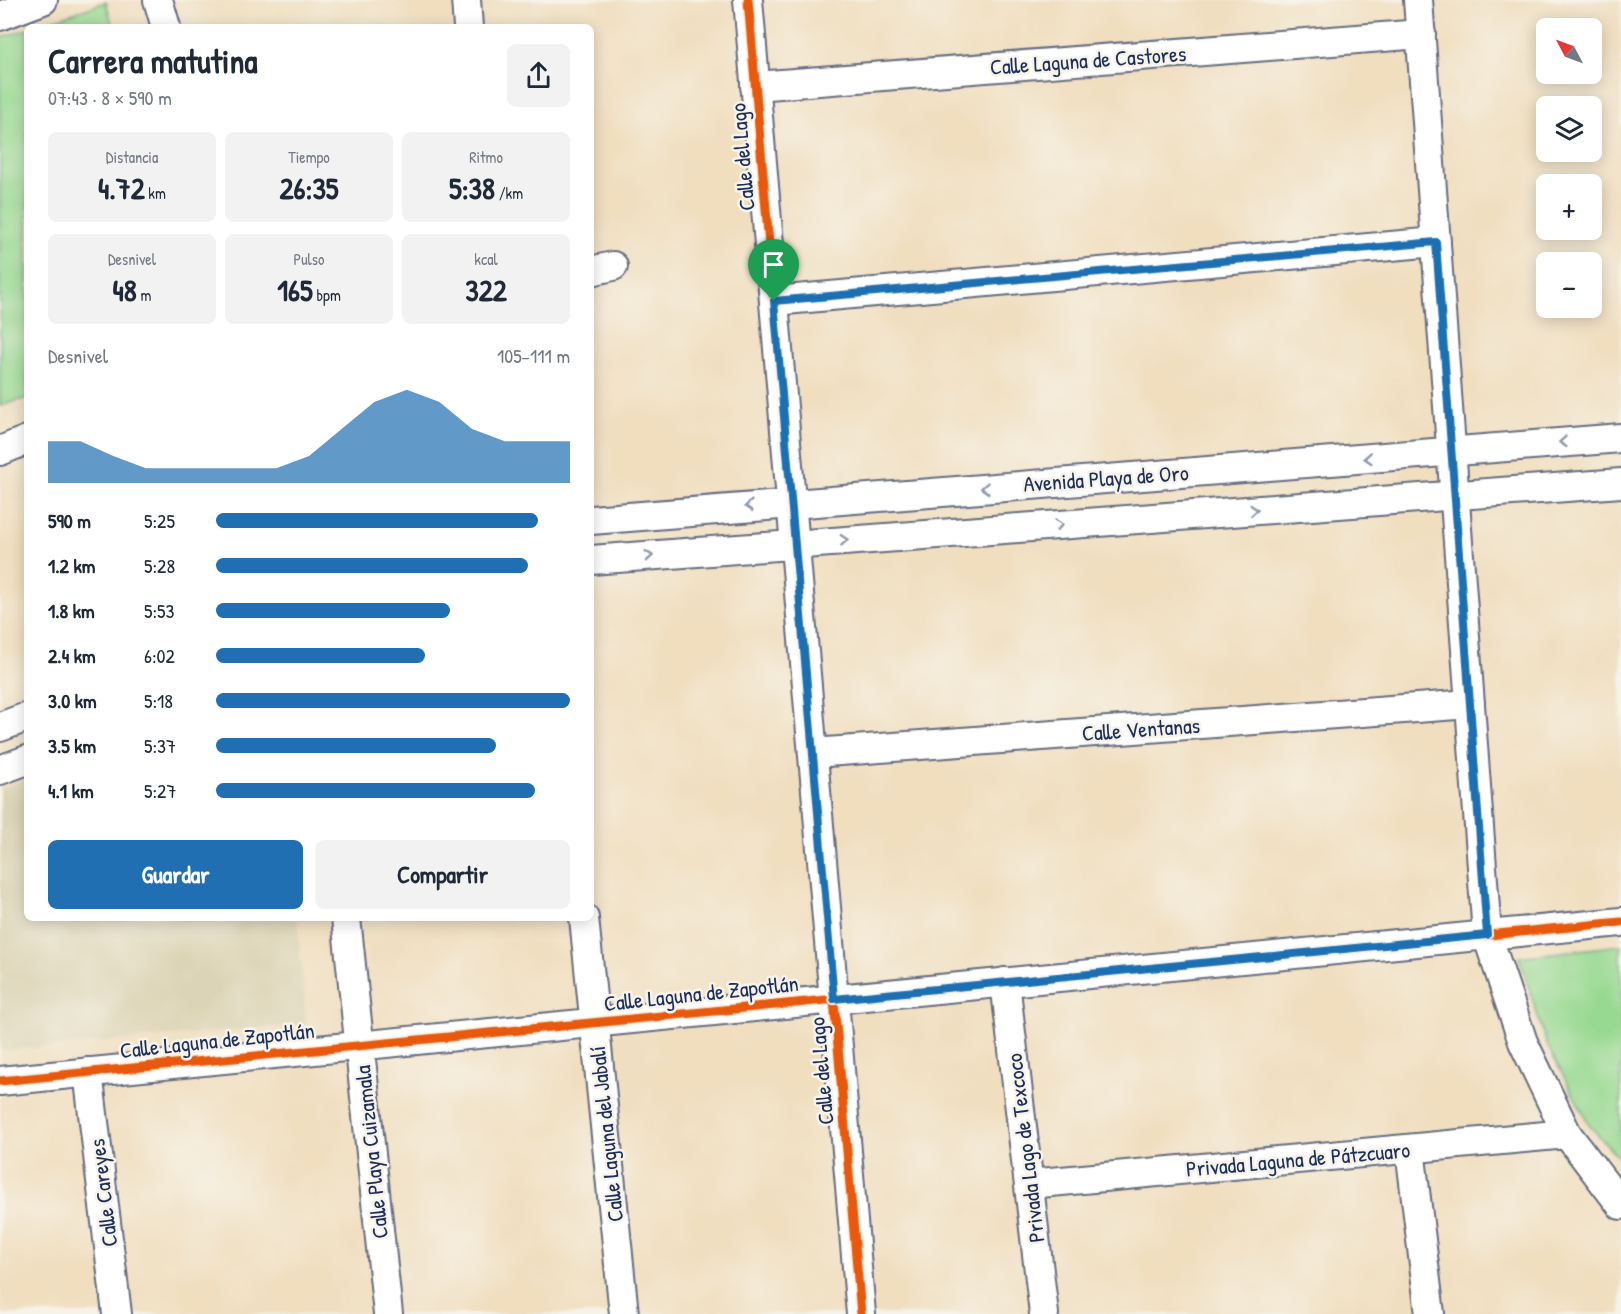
<!DOCTYPE html>
<html lang="es">
<meta charset="utf-8">
<style>
:root{--surface:#fff;--page:#f2f2f3;--text:#1f2937;--muted:#747a83;--accent:#1f6fb2}
body{margin:0;font-family:"Patrick Hand",sans-serif;background:var(--page);color:var(--text);height:100vh;display:flex;flex-direction:column;font-size:22px;white-space:nowrap}
*{box-sizing:border-box;margin:0}
p{font-size:20px;color:var(--muted)}
.icon{flex:none;width:33px;height:33px;fill:none;stroke:currentColor;stroke-width:2;stroke-linecap:round;stroke-linejoin:round}
.map{position:relative;flex:1;overflow:hidden}
.side{position:absolute;left:24px;top:24px;width:570px;height:897px;display:flex;flex-direction:column;background:var(--surface);border-radius:9px;box-shadow:0 3px 15px #0003}
.side>*{flex:none}
.needle{width:39px;rotate:311deg}
.buttons{position:absolute;left:1536px;top:18px;display:grid;gap:12px}
.buttons a{display:grid;place-items:center;width:66px;height:66px;border-radius:9px;background:var(--surface);box-shadow:0 3px 15px #0003;font-size:30px}
.pin{position:absolute;display:grid;place-items:center;width:51px;height:51px;color:#fff;margin:-62px -26px;border-radius:50% 50% 50% 0;rotate:-45deg;box-shadow:0 0 6px #0007}
.pin .icon{rotate:45deg}
.round{display:grid;place-items:center;flex:none;width:63px;height:63px;border-radius:9px;background:var(--page)}
.overview{display:flex;align-items:center;justify-content:space-between;height:102px;padding:0 24px}
h1{font-size:33px;font-weight:700;line-height:45px}
.metrics{display:grid;grid-template-columns:repeat(3,1fr);gap:9px;height:102px;padding:6px 24px}
.metrics div{display:grid;align-content:center;border-radius:9px;background:var(--page);text-align:center}
.metrics b{font-size:30px;font-weight:700}
.metrics small{font-size:16px;font-weight:400}
.metrics p{font-size:16px}
.chart{height:168px;padding:12px 24px}
.chart p{display:flex;justify-content:space-between}
.chart svg{width:100%;height:108px;margin-top:6px;fill:var(--accent);opacity:.7}
.cta{display:flex;gap:12px;margin-top:auto;padding:12px 24px}
.cta a{flex:1;height:69px;border-radius:9px;background:var(--accent);color:#fff;font-size:24px;font-weight:700;line-height:69px;text-align:center}
.cta a+a{background:var(--page);color:var(--text)}
ul{padding:0 24px;list-style:none;font-size:20px}
li{display:grid;grid-template-columns:96px 72px 1fr;align-items:center;height:45px}
li i{height:15px;border-radius:8px;background:var(--accent)}
.map>svg:first-child{display:block}
.built{fill:#dcd4b6}
.green{fill:#97d991;stroke:#598478;stroke-width:1.5}
.lines{fill:none;stroke-linecap:round;stroke-linejoin:round}
.minor-casing{stroke:#666c80;stroke-width:32}
.minor{stroke:#fff;stroke-width:28}
.cycleway-casing{stroke:#f7f3e8;stroke-width:13}
.cycleway{stroke:#e8590c;stroke-width:9}
.oneway{stroke:#8d97ae}
.route-casing{stroke:#fff;stroke-width:12}
.route{stroke:#1f6fb2;stroke-width:8}
.labels{text-anchor:middle;stroke-width:5;stroke-linejoin:round;paint-order:stroke}
.street-label{font-size:22px;fill:#1b2f5e;stroke:#f7f3e8}
</style>
<div class="map">
<svg width="1621" height="1314" viewBox="0 0 1621 1314">
<rect width="100%" height="100%" fill="#f7f3e8"/>
<filter id="ink" filterUnits="userSpaceOnUse"><feTurbulence type="fractalNoise" baseFrequency=".0167" numOctaves="2"/><feDisplacementMap in="SourceGraphic" scale="12" xChannelSelector="R" yChannelSelector="G"/><feConvolveMatrix kernelMatrix="1 2 1 2 8 2 1 2 1" color-interpolation-filters="sRGB"/></filter>
<filter id="wash" filterUnits="userSpaceOnUse"><feTurbulence type="fractalNoise" baseFrequency=".008" numOctaves="4" result="noise"/><feDisplacementMap in="SourceGraphic" scale="24" xChannelSelector="R" yChannelSelector="G"/><feGaussianBlur stdDeviation="1.35" result="paint"/><feColorMatrix in="noise" values="0 0 0 0 0 0 0 0 0 0 0 0 0 0 0 0 0 1.4 0 .05"/><feComposite in="paint" operator="in"/></filter>
<g filter="url(#wash)">
<rect width="100%" height="100%" fill="#f0debf"/>
<path class="built" d="M27,778V918H297L307,1024L0,1051V789Z"/>
<g class="green">
<path d="M106,2L113,27H33Z"/>
<path d="M27,29V398L0,406V38Z"/>
<path d="M1621,945V1160L1590,1126L1547,1045L1519,957Z"/>
</g>
</g>
<g filter="url(#ink)">
<g class="lines">
<g class="minor-casing">
<g id="minor">
<path d="M158,0L166,27"/>
<path d="M466,0L468,27"/>
<path d="M748,0L861,1314"/>
<path d="M1418,0L1487,935L1523,1042L1567,1134L1621,1205"/>
<path d="M0,16L43,0"/>
<path d="M755,86L1421,34"/>
<path d="M591,271L613,266"/>
<path d="M774,301L1436,242"/>
<path d="M0,451L27,440"/>
<path d="M591,520L1621,438"/>
<path d="M591,560L1621,483"/>
<path d="M0,727L27,717"/>
<path d="M813,753L1470,704"/>
<path d="M0,770L27,760"/>
<path d="M346,918L388,1314"/>
<path d="M584,918L624,1314"/>
<path d="M1005,982L1044,1314"/>
<path d="M88,1072L117,1314"/>
<path d="M0,1081L1621,922"/>
<path d="M1410,1149L1430,1314"/>
<path d="M1029,1184L1567,1134"/>
</g>
</g>
<use href="#minor" class="minor"/>
<g class="cycleway-casing">
<g id="cycleway">
<path d="M748,0L861,1314"/>
<path d="M0,1081L1621,922"/>
</g>
</g>
<use href="#cycleway" class="cycleway"/>
</g>
<defs><path id="oneway-chevron" d="M-2-3.5L2.5 0L-2 3.5" fill="none" stroke-width="1.6" stroke-linecap="round" stroke-linejoin="round" transform="scale(1.5)"/></defs>
<g class="oneway">
<use href="#oneway-chevron" transform="translate(1563 442) rotate(175)"/>
<use href="#oneway-chevron" transform="translate(1368 458) rotate(176)"/>
<use href="#oneway-chevron" transform="translate(985 488) rotate(176)"/>
<use href="#oneway-chevron" transform="translate(749 506) rotate(175)"/>
<use href="#oneway-chevron" transform="translate(1254 510) rotate(-4)"/>
<use href="#oneway-chevron" transform="translate(1059 525) rotate(-4)"/>
<use href="#oneway-chevron" transform="translate(844 540) rotate(-4)"/>
<use href="#oneway-chevron" transform="translate(649 556) rotate(-5)"/>
</g>
</g>
<g class="lines" filter="url(#ink)">
<g class="route-casing">
<path id="route" d="M1436,242L1487,935L834,999L774,301Z"/>
</g>
<use href="#route" class="route"/>
</g>
<g class="labels">
<g class="street-label">
<text transform="translate(1088 60) rotate(-4)" y="8">Calle Laguna de Castores</text>
<text transform="translate(742 157) rotate(-95)" y="8">Calle del Lago</text>
<text transform="translate(1106 478) rotate(-4)" y="8">Avenida Playa de Oro</text>
<text transform="translate(1141 729) rotate(-4)" y="8">Calle Ventanas</text>
<text transform="translate(701 993) rotate(-6)" y="8">Calle Laguna de Zapotlán</text>
<text transform="translate(217 1040) rotate(-6)" y="8">Calle Laguna de Zapotlán</text>
<text transform="translate(821 1071) rotate(-95)" y="8">Calle del Lago</text>
<text transform="translate(606 1134) rotate(-96)" y="8">Calle Laguna del Jabalí</text>
<text transform="translate(1025 1148) rotate(-97)" y="8">Privada Lago de Texcoco</text>
<text transform="translate(371 1152) rotate(-96)" y="8">Calle Playa Cuizamala</text>
<text transform="translate(1298 1159) rotate(-5)" y="8">Privada Laguna de Pátzcuaro</text>
<text transform="translate(103 1193) rotate(-97)" y="8">Calle Careyes</text>
</g>
</g>
</svg>
<div class="buttons">
<a><svg class="needle" viewBox="-14 -14 28 28"><path d="M0-13l5 13h-10z" fill="#e53935"/><path d="M0 13l5-13h-10z" fill="#747a83"/></svg></a>
<a><svg class="icon" aria-label="layers" viewBox="0 0 24 24"><path d="M12 4l9 5-9 5-9-5zM3 14l9 5 9-5"/></svg></a>
<a>+</a>
<a>−</a>
</div>
<div class="pin" style="left:774px;top:301px;background:#1e9e55"><svg class="icon" aria-label="arrive" viewBox="0 0 24 24"><path d="M6 21V4h12l-3 4 3 4H6"/></svg></div>
<section class="side">
<div class="overview"><div><h1>Carrera matutina</h1><p>07:43 · 8 × 590 m</p></div><a class="round"><svg class="icon" aria-label="share" viewBox="0 0 24 24"><path d="M12 15V3M7 8l5-5 5 5M5 13v7h14v-7"/></svg></a></div>
<div class="metrics">
<div><p>Distancia</p><b>4.72<small> km</small></b></div>
<div><p>Tiempo</p><b>26:35</b></div>
<div><p>Ritmo</p><b>5:38<small> /km</small></b></div>
</div>
<div class="metrics">
<div><p>Desnivel</p><b>48<small> m</small></b></div>
<div><p>Pulso</p><b>165<small> bpm</small></b></div>
<div><p>kcal</p><b>322</b></div>
</div>
<div class="chart"><p><span>Desnivel</span>105–111 m</p>
<svg viewBox="0 0 160 44" preserveAspectRatio="none"><path d="M0 44V27L10 27L20 33L30 38L40 38L50 38L60 38L70 38L80 33L90 22L100 11L110 6L120 11L130 22L140 27L150 27L160 27V44z"/></svg>
</div>
<ul>
<li><b>590 m</b>5:25<i style="width:91%"></i></li>
<li><b>1.2 km</b>5:28<i style="width:88%"></i></li>
<li><b>1.8 km</b>5:53<i style="width:66%"></i></li>
<li><b>2.4 km</b>6:02<i style="width:59%"></i></li>
<li><b>3.0 km</b>5:18<i style="width:100%"></i></li>
<li><b>3.5 km</b>5:37<i style="width:79%"></i></li>
<li><b>4.1 km</b>5:27<i style="width:90%"></i></li>
</ul>
<div class="cta"><a>Guardar</a><a>Compartir</a></div>
</section>
</div>
